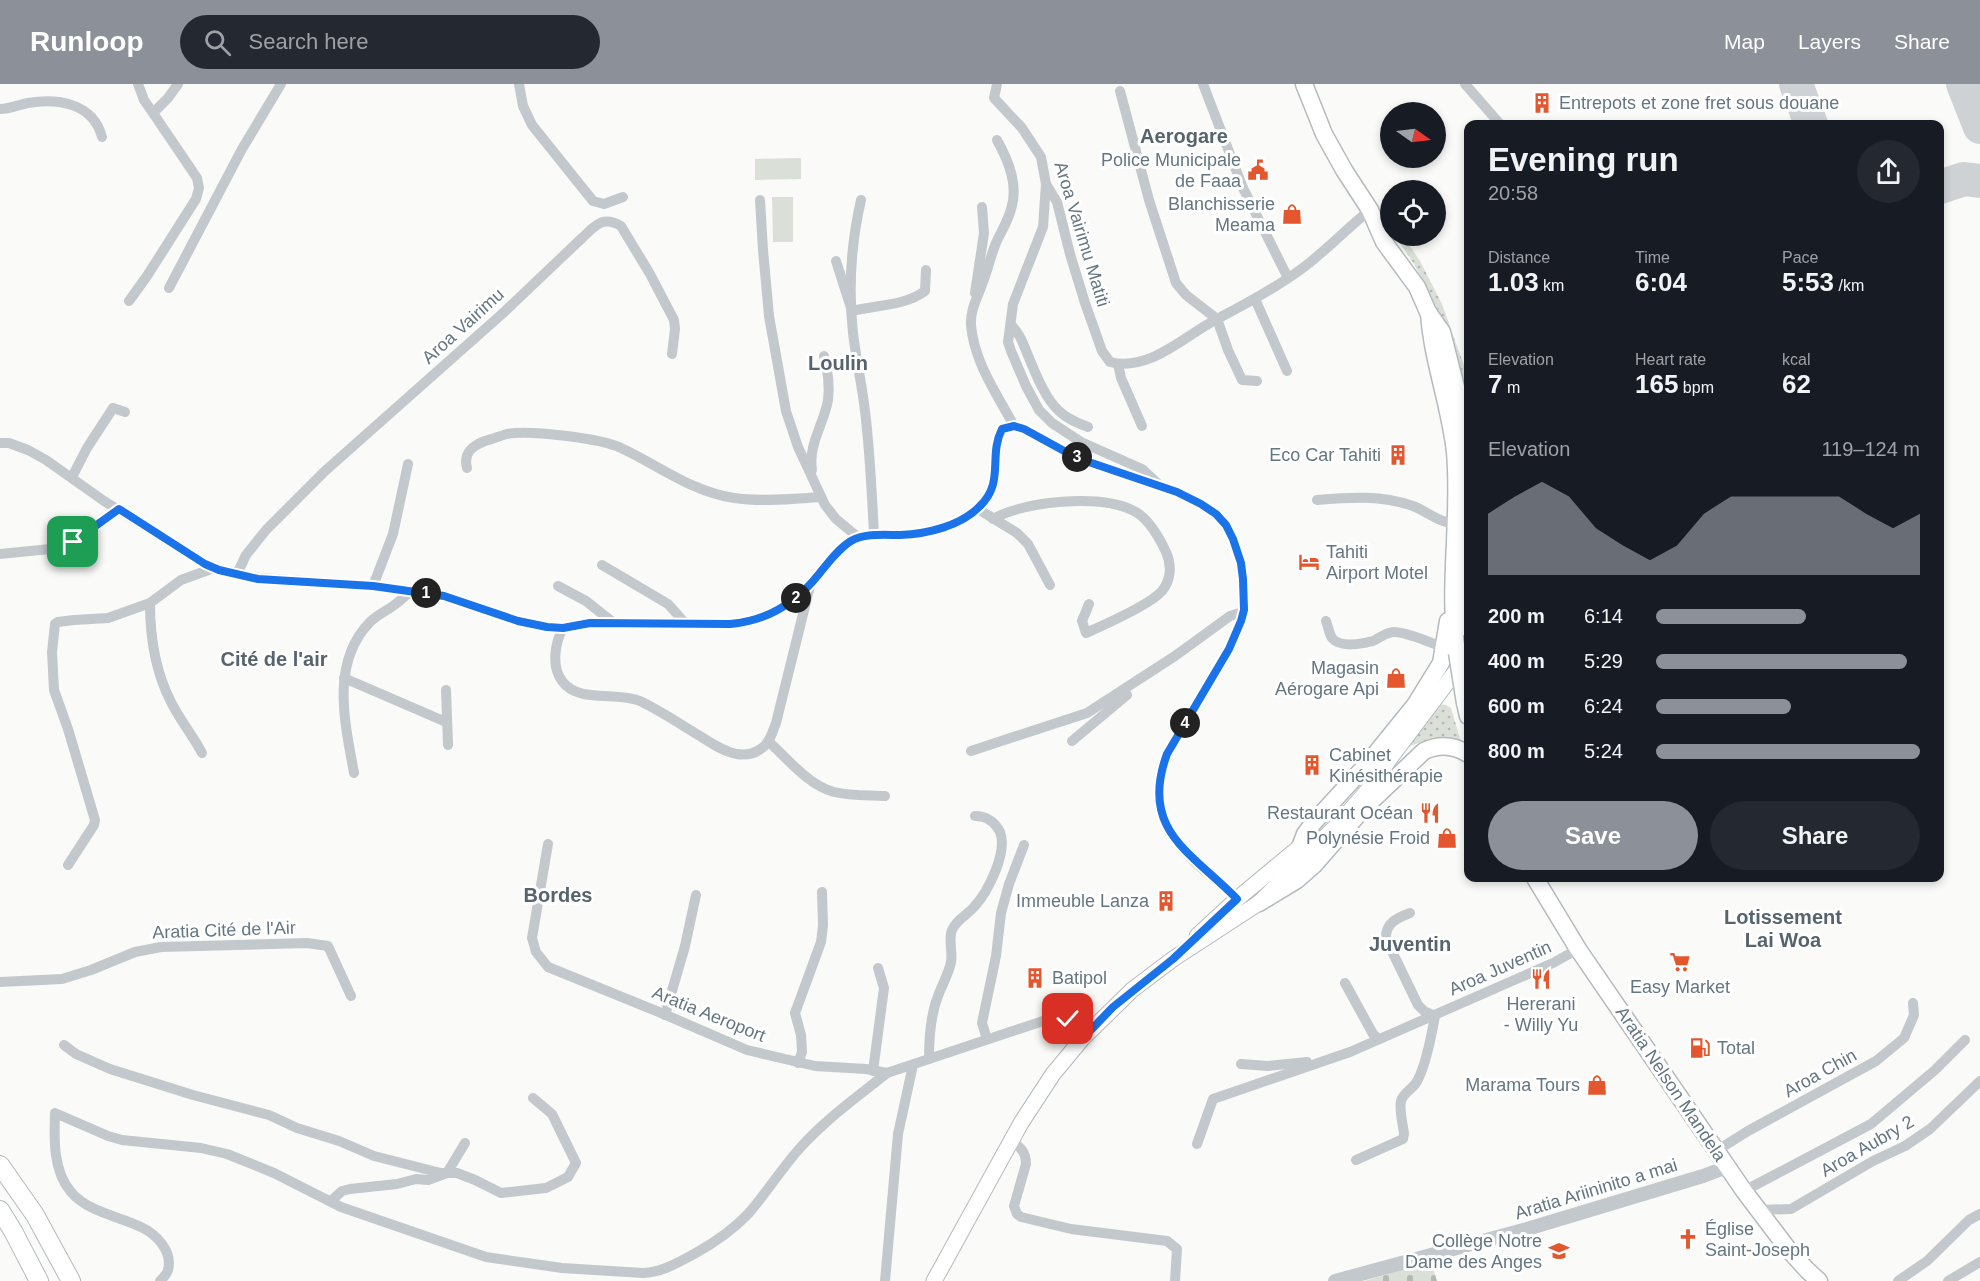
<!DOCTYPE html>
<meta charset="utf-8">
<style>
:root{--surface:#171b24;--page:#242831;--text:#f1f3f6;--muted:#9ea1a6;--accent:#8c9099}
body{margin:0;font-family:Arial,sans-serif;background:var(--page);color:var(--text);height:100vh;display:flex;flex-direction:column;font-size:22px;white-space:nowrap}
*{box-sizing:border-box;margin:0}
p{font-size:20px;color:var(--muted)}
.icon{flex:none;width:33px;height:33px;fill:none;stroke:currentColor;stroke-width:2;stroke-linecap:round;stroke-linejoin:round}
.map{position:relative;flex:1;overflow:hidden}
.side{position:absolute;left:1464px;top:36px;width:480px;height:762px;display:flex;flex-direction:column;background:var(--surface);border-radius:12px;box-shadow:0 3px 9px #0003}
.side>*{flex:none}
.needle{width:39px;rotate:104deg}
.tools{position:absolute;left:1380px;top:18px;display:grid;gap:12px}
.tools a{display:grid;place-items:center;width:66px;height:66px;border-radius:50%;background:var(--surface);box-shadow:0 3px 9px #0003;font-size:30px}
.pin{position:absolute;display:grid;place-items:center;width:51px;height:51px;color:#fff;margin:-26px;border-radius:12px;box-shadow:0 3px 9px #0006}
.km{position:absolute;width:30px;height:30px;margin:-15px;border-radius:50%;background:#222;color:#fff;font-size:16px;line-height:30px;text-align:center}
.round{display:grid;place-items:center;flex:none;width:63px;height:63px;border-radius:32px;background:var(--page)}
.summary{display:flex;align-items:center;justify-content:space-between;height:102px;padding:0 24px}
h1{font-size:33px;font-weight:600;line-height:45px}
.stats{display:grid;grid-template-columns:repeat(3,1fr);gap:9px;height:102px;padding:6px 24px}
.stats div{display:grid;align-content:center}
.stats b{font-size:26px;font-weight:600}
.stats small{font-size:16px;font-weight:400}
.stats p{font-size:16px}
.chart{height:168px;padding:12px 24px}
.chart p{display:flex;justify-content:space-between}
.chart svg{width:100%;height:108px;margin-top:6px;fill:var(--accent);opacity:.7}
.cta{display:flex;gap:12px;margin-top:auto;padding:12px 24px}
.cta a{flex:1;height:69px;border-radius:36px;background:var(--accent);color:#fff;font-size:24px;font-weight:600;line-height:69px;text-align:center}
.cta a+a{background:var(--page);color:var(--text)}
ul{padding:0 24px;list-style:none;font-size:20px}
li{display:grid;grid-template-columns:96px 72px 1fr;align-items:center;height:45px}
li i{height:15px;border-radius:8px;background:var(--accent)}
header{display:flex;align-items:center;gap:36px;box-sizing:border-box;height:84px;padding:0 30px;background:var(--accent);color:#fff}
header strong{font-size:28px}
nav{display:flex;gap:33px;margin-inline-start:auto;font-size:21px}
.search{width:420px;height:54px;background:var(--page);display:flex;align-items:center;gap:15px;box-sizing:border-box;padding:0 21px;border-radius:33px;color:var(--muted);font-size:22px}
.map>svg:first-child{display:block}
.grass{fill:url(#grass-dots)}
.cemetery{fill:url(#cemetery-stones)}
.park{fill:#dadfd7}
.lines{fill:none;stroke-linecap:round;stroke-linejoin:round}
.taxiway{stroke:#ced2d4;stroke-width:34}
.secondary-casing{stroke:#b3babf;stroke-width:17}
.primary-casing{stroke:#b5babe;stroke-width:19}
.trunk-casing{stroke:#b4b9bd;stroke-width:20}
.minor{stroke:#c3c8cc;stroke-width:10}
.tertiary{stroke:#c3c8cc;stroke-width:14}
.secondary{stroke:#fff;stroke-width:15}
.primary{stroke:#fff;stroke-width:16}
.trunk{stroke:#fff;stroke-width:18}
.primary-bridge-casing{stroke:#b5babe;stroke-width:19;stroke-linecap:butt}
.primary-bridge{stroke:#fff;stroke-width:16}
.route-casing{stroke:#fff;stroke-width:12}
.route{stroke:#1a73e8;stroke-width:8}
.labels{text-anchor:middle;stroke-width:6;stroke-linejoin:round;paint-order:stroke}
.poi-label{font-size:18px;fill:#657683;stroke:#fff;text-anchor:end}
.street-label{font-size:18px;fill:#657683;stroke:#fff}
.neighbourhood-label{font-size:20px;font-weight:bold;fill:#57646e;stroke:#fff}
</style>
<header>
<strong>Runloop</strong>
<div class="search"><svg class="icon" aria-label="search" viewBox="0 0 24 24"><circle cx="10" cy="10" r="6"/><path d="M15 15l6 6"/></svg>Search here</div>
<nav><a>Map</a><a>Layers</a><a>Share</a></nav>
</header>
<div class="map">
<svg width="1980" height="1197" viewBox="0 0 1980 1197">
<defs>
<pattern id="grass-dots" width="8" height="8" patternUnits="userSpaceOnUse" patternTransform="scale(1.5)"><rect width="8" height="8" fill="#dadfd7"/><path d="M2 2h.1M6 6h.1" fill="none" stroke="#b4b9b4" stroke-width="1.8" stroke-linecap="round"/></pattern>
<pattern id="cemetery-stones" width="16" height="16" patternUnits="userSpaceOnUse" patternTransform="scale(1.5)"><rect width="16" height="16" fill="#dadfd7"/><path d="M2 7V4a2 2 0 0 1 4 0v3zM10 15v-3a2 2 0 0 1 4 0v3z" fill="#b4b9b4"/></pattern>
</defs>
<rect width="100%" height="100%" fill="#fafaf8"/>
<g class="grass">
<path d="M1395,152H1403L1420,177L1442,220L1468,293V372L1454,296L1439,228L1414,180Z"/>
<path d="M1438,620L1446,621L1451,624L1461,658C1440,657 1423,654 1405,665Z"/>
</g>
<path class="cemetery" d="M1431,1177L1437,1197H1364Z"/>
<g class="park">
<path d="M801,74V95L755,96V75Z"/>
<path d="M772,113H793V158H773Z"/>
</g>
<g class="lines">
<g class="taxiway">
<path d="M1796,0L1811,40"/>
<path d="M1963,0L1980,43"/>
<path d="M1940,103L1964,95L1980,97"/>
</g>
<g class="secondary-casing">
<g id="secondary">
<path d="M1197,852L1237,815L1308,756"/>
<path d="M934,1197L1021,1039L1053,990L1082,955L1132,906L1173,875L1259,819L1339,739L1368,706L1391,673L1468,571"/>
</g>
</g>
<g class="primary-casing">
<g id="primary">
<path d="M1304,0L1324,50L1344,86L1370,126L1384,158L1417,203L1428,228L1442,248L1457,307L1465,349L1468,381V467L1466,494L1468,545"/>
<path d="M1429,229C1432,276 1450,321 1455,368C1461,435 1447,502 1457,569"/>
<path d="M1465,619L1468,632"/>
<path d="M1300,763L1305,750L1314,738L1368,679L1415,621L1441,579L1448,537"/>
<path d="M1535,794L1578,865L1744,1107L1788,1165L1807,1186L1819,1197"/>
<path d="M1259,819L1297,796L1314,781L1363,725L1424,667C1439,660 1454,661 1468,670"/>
</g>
</g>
<g class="trunk-casing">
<g id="trunk">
<path d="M0,1081L35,1131L71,1197"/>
<path d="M0,1126L13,1147L39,1197"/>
</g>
</g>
<g class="minor">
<path d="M138,0L144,16L153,29L168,14L178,0"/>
<path d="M519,0L523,22L532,41L593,117L604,120L623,113"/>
<path d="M997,0L994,14L1022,44L1041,73L1046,100L1057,118L1070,170L1085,219L1102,267L1110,278C1150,288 1184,252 1217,235C1246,220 1274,205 1300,186C1325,168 1346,145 1370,126"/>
<path d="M1203,0L1243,104L1288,194"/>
<path d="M1465,0L1500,40"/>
<path d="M1120,7L1149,116L1176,199L1186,211L1217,235L1228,266L1242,296L1257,297"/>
<path d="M0,25C10,25 18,21 28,19C58,14 93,19 102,53"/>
<path d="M997,56C1008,76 1019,101 1011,125C1008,137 1001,148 996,159C991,171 988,185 983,198C978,213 970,225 971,241C974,278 997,310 1014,342"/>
<path d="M1046,100L1043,143L1013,220L1008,258L1011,267L1026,302L1039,326L1052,339L1081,358L1142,385L1158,400"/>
<path d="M760,116L763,166L769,232L786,327L798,363L825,421L836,435L859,454"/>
<path d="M861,116C851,160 848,204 853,249C856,275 862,301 865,327C870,368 872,410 874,451"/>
<path d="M836,177L852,227C875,221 905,222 925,207L926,186"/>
<path d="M169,204L242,65L281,0"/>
<path d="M975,209L984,149L982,123"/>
<path d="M1255,215L1287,287"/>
<path d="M129,217L147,192L196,115L199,104L197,94L153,29"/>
<path d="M1011,241C1020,250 1022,257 1027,269C1034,286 1045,315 1059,327C1067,335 1078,339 1088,343"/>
<path d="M1118,280L1121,294L1142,342"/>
<path d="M0,359H9L28,366L46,376L104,417L205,480L219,486L246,493L373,502L411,507L444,512L518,537L547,543L563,544L590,539L731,540C768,537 796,519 819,490C828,479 838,465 851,457C865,449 884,451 900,451C927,450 960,442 980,422C1005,398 988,372 1002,345L1014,342L1024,345L1077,374L1177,408L1201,420L1216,430L1225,441L1233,455L1241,479L1243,495V526L1241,537L1229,565L1167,670C1150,715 1161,746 1196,779C1211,793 1228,804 1240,820"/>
<path d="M467,384C463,369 472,362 485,357C492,355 500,352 507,350C530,346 600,354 621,364C658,381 692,408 734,414C759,418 796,415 821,413"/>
<path d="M812,386C808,360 824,340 828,316C830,300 828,287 824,272"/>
<path d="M72,393L87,364L113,324L125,328"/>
<path d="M1317,416C1350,413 1382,411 1413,422C1428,428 1440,439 1456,440"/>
<path d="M978,425L1017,449L1028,460L1050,501"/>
<path d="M993,435C1024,417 1099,410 1132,426C1148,433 1159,453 1166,468C1172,481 1171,496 1162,507C1150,521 1104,541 1086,549L1082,537L1089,520"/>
<path d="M0,470L50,465L73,458L119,425"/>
<path d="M602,481L668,520L686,540"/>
<path d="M237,490L246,471L266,446L325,387L502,230L581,155C595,142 602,131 621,142L650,190L674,236L675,245L672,270"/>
<path d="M373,502L393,450L408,380"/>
<path d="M558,502L586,517L615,540"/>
<path d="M150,519C150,553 155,587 171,618C180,636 193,652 202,669"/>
<path d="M1326,537C1328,542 1329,549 1332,554C1340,564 1362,560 1373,557C1380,554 1386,548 1394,548C1408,548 1430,559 1443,563"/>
<path d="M563,544C555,559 551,582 562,597C579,620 616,607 640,617C661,627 680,640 700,652C711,659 724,668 737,670C744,671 753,670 759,666C769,661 772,649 776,639L810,502"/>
<path d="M344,594L446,638"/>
<path d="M446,606L448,661"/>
<path d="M768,657C788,675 808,701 834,708C851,712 869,711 885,712"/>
<path d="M1072,657L1127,611"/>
<path d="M971,667L1087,629L1175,572L1230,532L1243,528"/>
<path d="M354,689C345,639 330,579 370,538C377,531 386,527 393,522C400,517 405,512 411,507"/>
<path d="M548,760L532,854L536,868L548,883L666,931L747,966L815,982L866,985L887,989L1049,935C1066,932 1076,938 1089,948"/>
<path d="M68,781L94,741L95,736L68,645L54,606L52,568L55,540L58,538L74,536L108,534L150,519L181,496L214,484"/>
<path d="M0,898L62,895L91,886L135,868L161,863L307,859L328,862L351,912"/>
<path d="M1345,899L1373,950L1379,955"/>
<path d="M665,931L685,862L696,811"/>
<path d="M987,955L982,939L996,872L1001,829L1009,800L1024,761"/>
<path d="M64,961L76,970L110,985L193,1011L269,1031L297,1044L339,1057L374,1072L441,1089H457L475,1096L501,1109L546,1104L568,1093L576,1079L552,1030L533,1014"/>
<path d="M929,975C929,954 930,932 938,912C942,901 949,889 951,878C953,868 948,855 952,846C956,836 967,831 974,823C988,808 1008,768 1000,748C995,738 986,732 975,732"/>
<path d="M798,979L802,968L801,951L795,929L821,858L823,841L822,808"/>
<path d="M1241,980L1268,982L1307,978"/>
<path d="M873,987L884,904L878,884"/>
<path d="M1012,1057C1021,1064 1026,1068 1026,1080L1014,1122L1017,1130L1021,1133L1071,1145L1167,1157L1177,1165L1175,1197"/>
<path d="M1197,1060L1213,1015L1350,968L1553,879L1578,865"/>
<path d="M1716,1067L1748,1047L1876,977L1904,954L1914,931L1913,919"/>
<path d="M1356,1076L1403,1055L1404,1050C1403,1040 1399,1027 1401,1017C1403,1009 1411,1006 1416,999C1425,985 1432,949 1435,932L1424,927L1418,921L1386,855C1385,839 1397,834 1410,829"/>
<path d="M1744,1107L1871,1040L1935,986L1965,956"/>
<path d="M331,1117L342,1107L350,1105L397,1100L416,1095L428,1096L447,1089L465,1059"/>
<path d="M1757,1126L1791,1125L1873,1077L1905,1062L1930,1045L1980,997"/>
<path d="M160,1197C163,1194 167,1190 168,1186C173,1167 156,1150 141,1143C118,1132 88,1128 71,1108C53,1087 54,1056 55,1029L108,1052L122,1056L201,1064L227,1070L274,1089L341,1123L486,1173L562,1184L643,1189C663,1188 677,1179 694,1170C714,1159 733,1146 749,1129C767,1108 782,1084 800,1064C826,1035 857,1013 887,989"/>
<path d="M885,1197L898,1050L913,981"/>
<path d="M1898,1197L1927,1177L1969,1136L1980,1130"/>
<path d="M1948,1197L1980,1178"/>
</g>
<path class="tertiary" d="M1335,1197L1527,1145L1703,1092L1727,1083"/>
<use href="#secondary" class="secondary"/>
<use href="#primary" class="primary"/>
<use href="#trunk" class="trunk"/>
<g class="primary-bridge-casing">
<path id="primary-bridge" d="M1457,569L1465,619"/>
</g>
<use href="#primary-bridge" class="primary-bridge"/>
</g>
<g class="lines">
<g class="route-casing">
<path id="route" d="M73,458L119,425L205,480L219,486L258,495L373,502L444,512L518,537L547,543L563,544L590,539L730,540C768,537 796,519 819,490C828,479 838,465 851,457C865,449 884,451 900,451C927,450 961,442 980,422C1005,398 988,372 1002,345L1014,342L1024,345L1077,374L1177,408L1201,420L1216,430L1226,441L1233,455L1241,479L1243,495L1244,526L1241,537L1229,565L1167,670C1139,746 1191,768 1237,815L1173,875L1113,923L1089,948L1077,939L1068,935"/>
</g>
<use href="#route" class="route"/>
</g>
<defs>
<g id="building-bare" transform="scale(1.62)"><path d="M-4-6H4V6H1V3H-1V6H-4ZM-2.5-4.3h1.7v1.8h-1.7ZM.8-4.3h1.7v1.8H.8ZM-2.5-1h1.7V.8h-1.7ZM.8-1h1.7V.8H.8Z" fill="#e4572e" stroke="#fff" stroke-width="2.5" paint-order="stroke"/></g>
<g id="civic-bare" transform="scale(1.62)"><path d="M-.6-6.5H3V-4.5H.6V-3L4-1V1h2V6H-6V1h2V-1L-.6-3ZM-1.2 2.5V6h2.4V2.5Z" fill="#e4572e" stroke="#fff" stroke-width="2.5" paint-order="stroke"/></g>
<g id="shop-bare" transform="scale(1.62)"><path d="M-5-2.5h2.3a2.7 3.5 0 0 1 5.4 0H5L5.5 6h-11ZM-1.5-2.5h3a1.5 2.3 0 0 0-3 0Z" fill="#e4572e" stroke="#fff" stroke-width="2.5" paint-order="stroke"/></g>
<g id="hotel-bare" transform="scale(1.62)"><path d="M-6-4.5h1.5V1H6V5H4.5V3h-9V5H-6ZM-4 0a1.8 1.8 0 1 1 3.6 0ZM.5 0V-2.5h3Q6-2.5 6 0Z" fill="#e4572e" stroke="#fff" stroke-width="2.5" paint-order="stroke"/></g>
<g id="restaurant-bare" transform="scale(1.62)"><path d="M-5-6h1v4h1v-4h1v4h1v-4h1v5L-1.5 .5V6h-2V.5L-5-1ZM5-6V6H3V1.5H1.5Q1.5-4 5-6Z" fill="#e4572e" stroke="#fff" stroke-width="2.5" paint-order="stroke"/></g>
<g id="supermarket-bare" transform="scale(1.62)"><path d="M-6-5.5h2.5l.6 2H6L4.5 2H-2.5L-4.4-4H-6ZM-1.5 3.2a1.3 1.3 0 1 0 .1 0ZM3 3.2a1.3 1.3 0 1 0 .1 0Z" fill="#e4572e" stroke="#fff" stroke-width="2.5" paint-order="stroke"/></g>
<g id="fuel-bare" transform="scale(1.62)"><path d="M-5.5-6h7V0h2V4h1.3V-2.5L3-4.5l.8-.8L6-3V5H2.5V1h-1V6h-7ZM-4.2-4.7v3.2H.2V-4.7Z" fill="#e4572e" stroke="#fff" stroke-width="2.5" paint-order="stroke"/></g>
<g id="church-bare" transform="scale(1.62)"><path d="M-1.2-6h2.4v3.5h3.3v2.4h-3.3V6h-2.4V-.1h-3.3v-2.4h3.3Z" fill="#e4572e" stroke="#fff" stroke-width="2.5" paint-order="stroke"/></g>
<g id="school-bare" transform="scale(1.62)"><path d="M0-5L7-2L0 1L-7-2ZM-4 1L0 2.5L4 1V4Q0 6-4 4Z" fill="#e4572e" stroke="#fff" stroke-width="2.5" paint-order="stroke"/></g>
</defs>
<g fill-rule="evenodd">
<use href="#building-bare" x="1542" y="19"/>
<use href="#civic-bare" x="1258" y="86"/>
<use href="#shop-bare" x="1292" y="130"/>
<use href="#building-bare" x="1398" y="371"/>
<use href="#hotel-bare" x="1309" y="478"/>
<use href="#shop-bare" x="1396" y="594"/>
<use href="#building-bare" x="1312" y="681"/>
<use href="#restaurant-bare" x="1430" y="729"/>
<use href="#shop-bare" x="1447" y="754"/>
<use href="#building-bare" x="1166" y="817"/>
<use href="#supermarket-bare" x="1680" y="878"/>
<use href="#building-bare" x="1035" y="894"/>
<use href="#restaurant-bare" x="1541" y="895"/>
<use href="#fuel-bare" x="1700" y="964"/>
<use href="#shop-bare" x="1597" y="1001"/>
<use href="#church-bare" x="1688" y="1155"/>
<use href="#school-bare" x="1559" y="1167"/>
</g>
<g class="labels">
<g class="poi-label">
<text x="1559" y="25" text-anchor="start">Entrepots et zone fret sous douane</text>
<text x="1241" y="82">Police Municipale<tspan x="1241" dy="21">de Faaa</tspan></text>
<text x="1275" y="126">Blanchisserie<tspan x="1275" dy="21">Meama</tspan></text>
<text x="1381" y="377">Eco Car Tahiti</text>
<text x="1326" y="474" text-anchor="start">Tahiti<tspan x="1326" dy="21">Airport Motel</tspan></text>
<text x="1379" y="590">Magasin<tspan x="1379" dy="21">Aérogare Api</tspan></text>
<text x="1329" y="677" text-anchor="start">Cabinet<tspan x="1329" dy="21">Kinésithérapie</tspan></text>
<text x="1413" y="735">Restaurant Océan</text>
<text x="1430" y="760">Polynésie Froid</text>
<text x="1149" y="823">Immeuble Lanza</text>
<text x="1052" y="900" text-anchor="start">Batipol</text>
<text x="1680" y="909" text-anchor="middle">Easy Market</text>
<text x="1541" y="926" text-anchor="middle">Hererani<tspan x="1541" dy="21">- Willy Yu</tspan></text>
<text x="1717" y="970" text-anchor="start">Total</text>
<text x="1580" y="1007">Marama Tours</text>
<text x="1705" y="1151" text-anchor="start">Église<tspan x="1705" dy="21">Saint-Joseph</tspan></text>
<text x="1542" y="1163">Collège Notre<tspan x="1542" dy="21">Dame des Anges</tspan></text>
</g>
<g class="street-label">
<text transform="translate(1082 150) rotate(73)" y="6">Aroa Vairimu Matiti</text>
<text transform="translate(463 242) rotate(-42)" y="6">Aroa Vairimu</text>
<text transform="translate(224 846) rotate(-2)" y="6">Aratia Cité de l'Air</text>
<text transform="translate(1500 884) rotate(-24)" y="6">Aroa Juventin</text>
<text transform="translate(709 930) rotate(22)" y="6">Aratia Aeroport</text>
<text transform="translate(1820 989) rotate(-29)" y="6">Aroa Chin</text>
<text transform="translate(1671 1000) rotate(56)" y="6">Aratia Nelson Mandela</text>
<text transform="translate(1867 1062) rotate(-30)" y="6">Aroa Aubry 2</text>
<text transform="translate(1596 1105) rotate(-17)" y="6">Aratia Ariininito a mai</text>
</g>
<g class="neighbourhood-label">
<text x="1184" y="59">Aerogare</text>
<text x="838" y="286">Loulin</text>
<text x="274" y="582">Cité de l'air</text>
<text x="558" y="818">Bordes</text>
<text x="1783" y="840">Lotissement<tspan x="1783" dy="23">Lai Woa</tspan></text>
<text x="1410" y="867">Juventin</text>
</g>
</g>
</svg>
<div class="tools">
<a><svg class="needle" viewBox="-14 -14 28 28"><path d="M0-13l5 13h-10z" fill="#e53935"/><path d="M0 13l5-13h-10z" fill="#9ea1a6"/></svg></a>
<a><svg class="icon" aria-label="locate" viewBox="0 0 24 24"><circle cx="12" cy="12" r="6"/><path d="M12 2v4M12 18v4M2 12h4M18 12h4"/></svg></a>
</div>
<div class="pin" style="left:73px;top:458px;background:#1e9e55"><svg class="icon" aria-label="arrive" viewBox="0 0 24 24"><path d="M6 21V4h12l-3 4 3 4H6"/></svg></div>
<div class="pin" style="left:1068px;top:935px;background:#d93025"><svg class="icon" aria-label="check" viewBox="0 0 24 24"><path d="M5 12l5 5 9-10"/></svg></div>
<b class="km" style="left:426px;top:509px">1</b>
<b class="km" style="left:796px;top:514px">2</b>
<b class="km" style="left:1077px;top:373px">3</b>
<b class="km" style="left:1185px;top:639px">4</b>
<section class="side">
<div class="summary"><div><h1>Evening run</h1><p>20:58</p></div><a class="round"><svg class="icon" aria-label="share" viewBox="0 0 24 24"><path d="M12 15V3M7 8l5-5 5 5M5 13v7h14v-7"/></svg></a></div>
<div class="stats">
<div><p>Distance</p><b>1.03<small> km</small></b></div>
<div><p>Time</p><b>6:04</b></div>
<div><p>Pace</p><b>5:53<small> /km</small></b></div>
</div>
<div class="stats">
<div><p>Elevation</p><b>7<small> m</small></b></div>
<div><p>Heart rate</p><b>165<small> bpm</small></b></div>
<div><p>kcal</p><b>62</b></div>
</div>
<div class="chart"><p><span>Elevation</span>119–124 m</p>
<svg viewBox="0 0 160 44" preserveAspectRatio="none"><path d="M0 44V19L10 12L20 6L30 12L40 25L50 32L60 38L70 32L80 19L90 12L100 12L110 12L120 12L130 12L140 19L150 25L160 19V44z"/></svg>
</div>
<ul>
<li><b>200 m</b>6:14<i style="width:57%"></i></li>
<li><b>400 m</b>5:29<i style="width:95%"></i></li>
<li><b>600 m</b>6:24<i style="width:51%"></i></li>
<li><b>800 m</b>5:24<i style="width:100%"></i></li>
</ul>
<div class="cta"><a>Save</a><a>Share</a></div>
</section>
</div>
